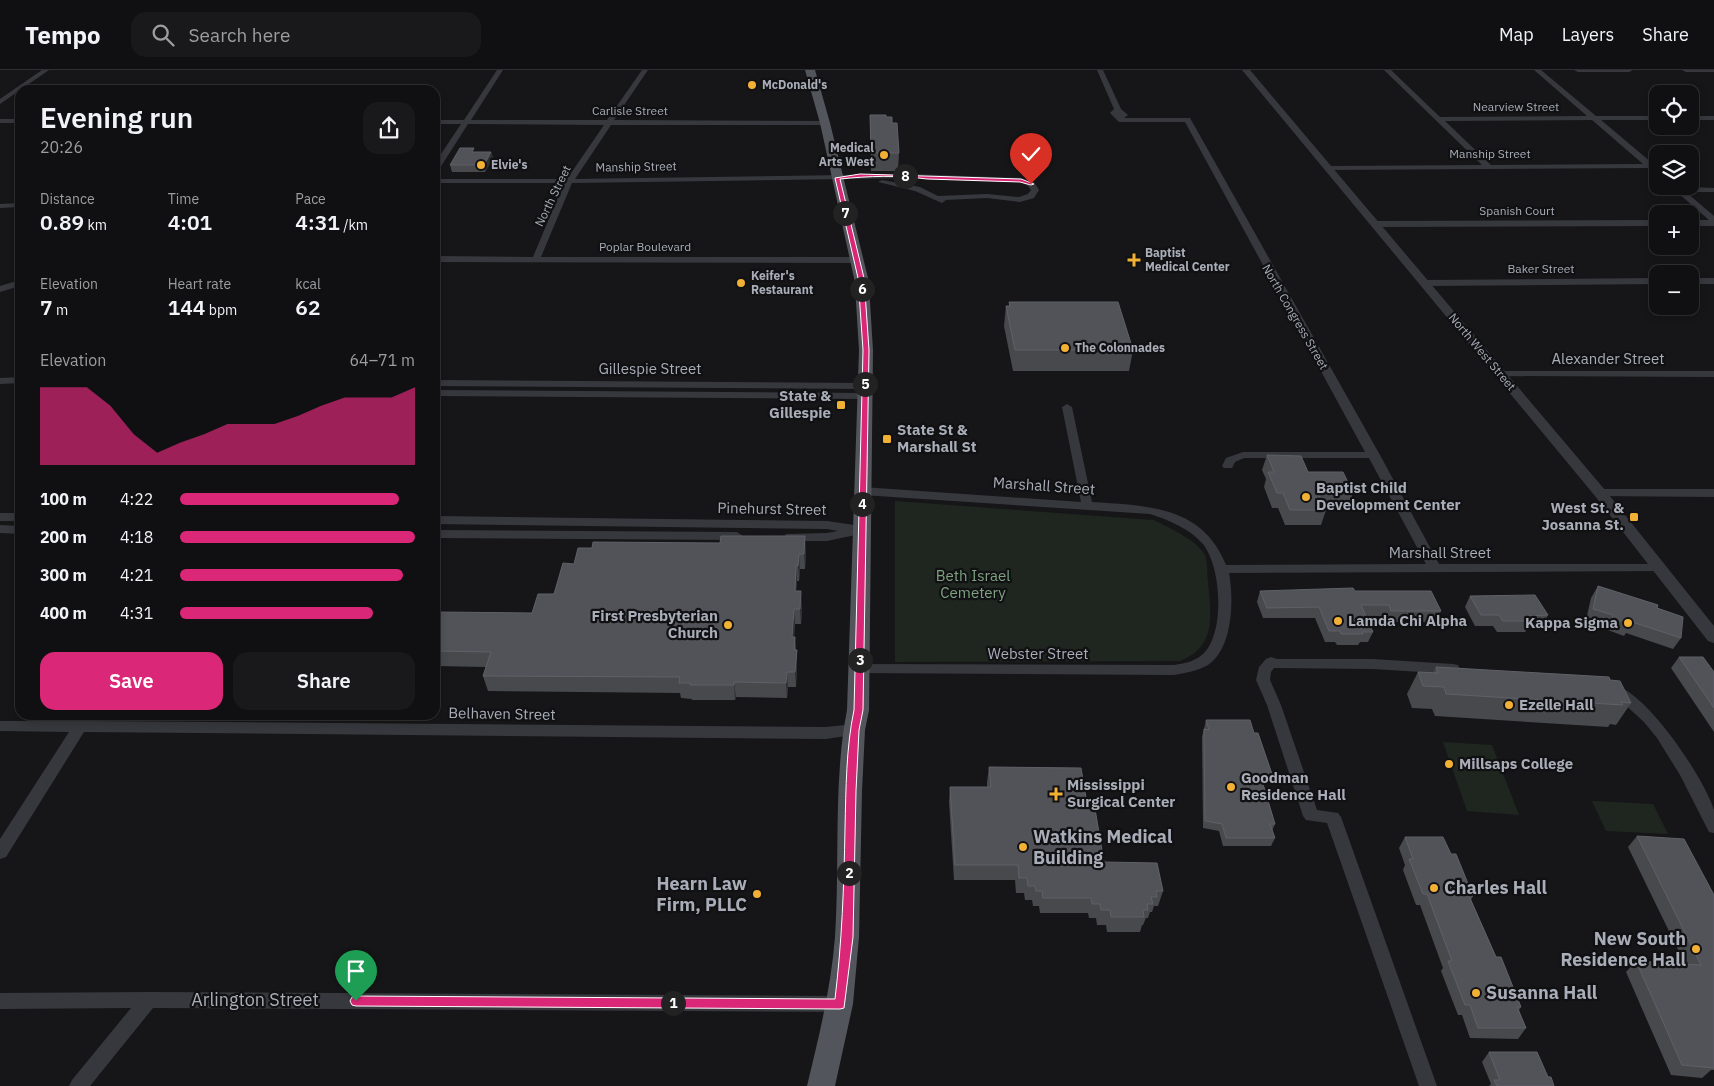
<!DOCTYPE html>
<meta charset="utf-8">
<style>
:root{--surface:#101012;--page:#19191b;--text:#f1f3f6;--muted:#9c9d9f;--line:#303032;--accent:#db2777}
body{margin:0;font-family:"IBM Plex Sans",sans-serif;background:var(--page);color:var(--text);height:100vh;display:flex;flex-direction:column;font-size:19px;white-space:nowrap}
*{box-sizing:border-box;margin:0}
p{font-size:16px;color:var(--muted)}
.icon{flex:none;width:28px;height:28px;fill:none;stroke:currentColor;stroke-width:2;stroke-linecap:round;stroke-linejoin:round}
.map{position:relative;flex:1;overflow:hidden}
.drawer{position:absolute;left:15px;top:15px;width:425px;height:635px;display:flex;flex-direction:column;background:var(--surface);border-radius:15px;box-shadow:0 2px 8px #0003,0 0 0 1px var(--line)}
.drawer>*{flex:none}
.fabs{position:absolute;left:1649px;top:15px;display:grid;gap:10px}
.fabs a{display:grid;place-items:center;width:50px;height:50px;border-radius:10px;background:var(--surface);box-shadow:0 2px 8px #0003,0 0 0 1px var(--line);font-size:25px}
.pin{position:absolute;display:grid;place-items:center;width:42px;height:42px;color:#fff;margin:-51px -21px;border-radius:50% 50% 50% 0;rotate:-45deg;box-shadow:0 0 5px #0007}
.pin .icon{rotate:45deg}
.km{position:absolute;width:25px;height:25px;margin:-12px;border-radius:50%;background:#222;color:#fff;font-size:14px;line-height:25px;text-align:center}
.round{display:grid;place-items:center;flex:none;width:52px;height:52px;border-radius:15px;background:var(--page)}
.summary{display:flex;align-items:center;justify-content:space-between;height:85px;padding:0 25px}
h1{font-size:28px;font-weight:600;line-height:38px}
.figures{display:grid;grid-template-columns:repeat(3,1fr);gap:8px;height:85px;padding:5px 25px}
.figures div{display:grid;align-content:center}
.figures b{font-size:21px;font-weight:600}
.figures small{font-size:14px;font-weight:400}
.figures p{font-size:14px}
.chart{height:140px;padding:10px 25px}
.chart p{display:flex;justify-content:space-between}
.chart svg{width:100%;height:90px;margin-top:5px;fill:var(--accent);opacity:.7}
.action{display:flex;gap:10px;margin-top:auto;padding:10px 25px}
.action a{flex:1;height:58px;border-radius:15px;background:var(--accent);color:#fff;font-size:20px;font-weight:600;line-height:58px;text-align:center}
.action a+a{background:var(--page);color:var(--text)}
ul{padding:0 25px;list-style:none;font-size:16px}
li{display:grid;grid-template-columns:80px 60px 1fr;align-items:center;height:38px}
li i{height:12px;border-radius:6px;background:var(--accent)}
header{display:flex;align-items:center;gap:30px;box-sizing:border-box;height:70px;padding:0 25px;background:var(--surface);border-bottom:1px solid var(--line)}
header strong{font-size:24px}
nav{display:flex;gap:28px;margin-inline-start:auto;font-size:18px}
.search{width:350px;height:45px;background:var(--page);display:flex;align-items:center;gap:12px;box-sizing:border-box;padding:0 18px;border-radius:15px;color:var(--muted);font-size:19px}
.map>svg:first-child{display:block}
.green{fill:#1e261f}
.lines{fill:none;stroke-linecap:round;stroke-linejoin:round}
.minor{fill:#37383d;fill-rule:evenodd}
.tertiary{fill:#37383d;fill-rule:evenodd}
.primary{fill:#53555c;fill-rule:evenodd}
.wall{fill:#47494d}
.shaded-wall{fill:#2f3033}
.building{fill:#525359;stroke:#5f6168}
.route{fill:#db2777;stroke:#fff}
.poi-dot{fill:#f2b134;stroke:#111113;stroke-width:2}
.labels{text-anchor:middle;stroke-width:4.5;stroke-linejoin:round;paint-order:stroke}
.far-poi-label{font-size:12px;font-weight:bold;fill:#a8adb8;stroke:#111113;text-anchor:start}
.far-street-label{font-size:12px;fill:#a8adb8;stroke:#111113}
.street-label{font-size:15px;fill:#a8adb8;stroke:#111113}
.poi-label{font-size:15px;font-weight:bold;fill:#a8adb8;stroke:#111113;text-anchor:start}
.park-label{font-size:15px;fill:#7fa381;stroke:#111113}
.near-poi-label{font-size:18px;font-weight:bold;fill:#a8adb8;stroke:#111113;text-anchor:start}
.near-street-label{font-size:18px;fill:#a8adb8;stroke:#111113}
</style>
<header>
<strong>Tempo</strong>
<div class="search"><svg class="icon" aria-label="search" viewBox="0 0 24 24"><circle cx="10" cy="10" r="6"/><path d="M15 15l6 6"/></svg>Search here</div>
<nav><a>Map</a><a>Layers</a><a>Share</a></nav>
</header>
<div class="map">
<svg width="1714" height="1016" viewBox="0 0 1714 1016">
<rect width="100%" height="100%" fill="#161618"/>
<g class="green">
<path d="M895,431L1154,450C1168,457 1198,471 1205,485C1208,493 1207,504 1208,512C1211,545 1217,577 1180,591L895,592Z"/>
<path d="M1443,672L1492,675L1519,745L1467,741Z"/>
<path d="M1592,731L1653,734L1668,764L1606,761Z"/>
</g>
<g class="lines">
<g class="minor">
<path d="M42,0H49L0,34V29Z"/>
<path d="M497,0H503L471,50H607L642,0H648L614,50L825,51L829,53L825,55H611L575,109L911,104L1021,108L1034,112L1039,120L1034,128L1020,132L987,128L946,130L942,133L915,121L878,112L882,110L920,117L938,126L987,124L1019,127L1028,124L1031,120L1028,116L1020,112L911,108L572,113L541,187H856L860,190L856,193L435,192V186L533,187L564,113H435V109H567L604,55L468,54L438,101H435V93L461,54H435V50H464Z"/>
<path d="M1097,0H1103L1121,39L1128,45L1124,48H1190L1380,385L1439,494H1659L1663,495L1665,498L1663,501L1229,503C1234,530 1233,578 1208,595C1198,601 1185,603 1174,605L854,603L852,599L854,595L859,594L1174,595C1186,593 1197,591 1205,582C1225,559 1221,497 1203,474C1190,459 1169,450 1150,444L862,425L856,421L862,417L1081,432L1062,337L1067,334L1072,337L1092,432C1147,436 1202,435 1226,495L1426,494L1369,388H1244L1235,392L1232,398H1224L1222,396L1226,388L1243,382H1365L1185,52H1119L1110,43L1114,39Z"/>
<path d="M1384,0H1391L1440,47L1587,46L1534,0H1541L1596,46H1658V50H1601L1658,98V104L1649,98L1326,100L1325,98L1329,96L1482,95ZM1592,50L1643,94L1491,95L1445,51Z"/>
<rect x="1690" y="46" width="24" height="4"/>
<rect x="0" y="49" width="20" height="4"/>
<path d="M1670,116L1714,118V122H1686L1714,146V156H1690V150H1709Z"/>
<path d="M20,133V137L0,138V134Z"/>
<path d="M1658,150V156L1376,157L1372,154L1376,151Z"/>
<path d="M1658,208V214L1425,216L1420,213L1425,210Z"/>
<rect x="1690" y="208" width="24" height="6"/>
<path d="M20,210V216L0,222V216Z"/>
<path d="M1501,301H1714V307L1497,306L1496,304Z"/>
<path d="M20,307V313L0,314V308Z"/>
<path d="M435,310L865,313L870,316L865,319L435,316Z"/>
<path d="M435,320L864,323L869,326L864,329L435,326Z"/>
<path d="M1600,419H1714V427L1596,426L1594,423Z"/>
<rect x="0" y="443" width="20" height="8"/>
<path d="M435,446L827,451L861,456L867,460L865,463L827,471H790L786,470L784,467L786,464L827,463L838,461L827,459L435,454Z"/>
<path d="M0,455L20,456V464L0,463Z"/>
<path d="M435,460L737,462L743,466L737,470L435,468Z"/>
<path d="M1271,587L1277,589H1373L1453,594L1458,595L1460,599L1458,603L1453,604L1373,599L1274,598L1271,602L1270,610L1281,635L1317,740L1338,743L1341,747L1437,1016H1419L1327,753L1306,750L1303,746L1267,635L1256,610L1259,597L1266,589Z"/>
<path d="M1617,616C1649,626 1704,708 1714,740C1714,747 1714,756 1714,763L1709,762L1680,705L1657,668L1644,652L1610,621L1612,617Z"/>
<path d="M81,645H95L91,651L826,657L854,654L859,656L861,660L859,664L826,669L84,662L6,787L0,789V769L69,662L0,661V651H77Z"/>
<path d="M149,922L840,926L846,928L849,934L846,940L840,942L153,938L90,1016H69L72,1010L131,938L0,939V923Z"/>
</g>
<g class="tertiary">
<path d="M1242,0H1250L1605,420L1714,556V573L1708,571L1595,426Z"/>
<path d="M1574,0H1633L1629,2H1578Z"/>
<path d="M1682,0H1714V2H1686Z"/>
</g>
<path class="primary" d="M805,0H815L830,53L868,208L870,232L873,280L869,640L865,660L862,721L859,867L853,934L835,1016H807C819,966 831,918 835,867C840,794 833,711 847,640L859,280L856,232L854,208L820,53Z"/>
</g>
<g class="wall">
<path d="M870,45L886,47L892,53L899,83L898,101H871Z"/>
<path d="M475,82H491L493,88L485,102H452L450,95Z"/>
<path d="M1009,232L1133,280L1129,301H1013L1004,256L1006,236H1009Z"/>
<path d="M1267,385L1308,402L1353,423L1348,438H1325L1326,440L1321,455H1285L1278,438H1272L1264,417L1266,409L1262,400Z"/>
<path d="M592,478L806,481L805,499H800L799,511H797L796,521L802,536L801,554H795L794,567H795L796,580H797V595L796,617H788L787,628L736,627L735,630H692V629L681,628L680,623L488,621L483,606L486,597L435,596V551L532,543L554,524L574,494Z"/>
<path d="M1598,516L1657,538L1681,568L1673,579L1626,563L1624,566L1605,559V556L1586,550L1591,528Z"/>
<path d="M1260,521H1355L1441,541L1436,552H1387L1384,546H1366L1373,562L1368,572H1360L1358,575H1337L1335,572H1325L1315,548H1263L1257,532Z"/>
<path d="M1470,526L1548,545L1542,557H1528L1525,562H1497L1493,556H1475L1465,537Z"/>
<path d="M1679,587L1714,602V662L1671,598Z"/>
<path d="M1436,597L1610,610L1631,633L1616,655L1610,654L1608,657L1435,646L1432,639L1412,638L1407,624L1418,602L1433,603Z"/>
<path d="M1206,650L1254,663L1272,704L1269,712H1262L1275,754L1272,761L1275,768L1271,776H1223L1219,761L1203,758L1202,667Z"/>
<path d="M989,697L1087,733L1104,792L1163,821L1158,836H1154L1152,842H1150L1148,848H1146L1143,855H1142L1140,862H1107L1106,855H1097L1096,848H1089L1088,843H1040L1039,836H1033L1032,830H1025L1024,823H1016L1015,810H954L949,732L950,717H987V712Z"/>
<path d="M1637,766L1714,825V1000H1711L1702,1008L1671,1005L1626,902L1636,891L1685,894L1628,777Z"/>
<path d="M1405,767L1451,784L1473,826L1471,830L1496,887L1521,937L1519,940L1526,958L1518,969L1470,968L1462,945H1458L1441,901L1443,898L1420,835H1416L1403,800L1405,795L1399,778Z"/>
<path d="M1489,982L1548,1007L1554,1016H1489L1491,1014L1482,992Z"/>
</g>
<g class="shaded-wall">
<path d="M491,82L493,88L485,102L484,95Z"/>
<path d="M805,466L806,481L805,499L804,484Z"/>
<path d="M799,484L800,499L799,511L798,496Z"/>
<path d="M796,495L797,511L795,536V521Z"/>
<path d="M801,521L802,536L801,554L800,539Z"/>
<path d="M794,539L795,554L793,582L792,567Z"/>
<path d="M797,580V595L796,617L795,602Z"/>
<path d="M787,602L788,617L787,628L786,613Z"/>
<path d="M734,612L736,627L735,630L734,615Z"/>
</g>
<g class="building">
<path d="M870,45H886V47H892V53H897L899,83H871Z"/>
<path d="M460,78H474L472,82H491L484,95H450Z"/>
<path d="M1009,232H1118L1133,280H1015L1006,236H1010Z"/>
<path d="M1267,385L1301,386L1308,402H1343L1353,423H1318L1326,440H1290L1283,423H1277L1268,402H1274Z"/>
<path d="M721,466H805L804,484H799L798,496L796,495L795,521H801L800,539H794L792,567H795L794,580H797L795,602H787L786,613L734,612V615H690V613H679L680,607L483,606L491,582L435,581V551L439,542L532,543L538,524H554L563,493L574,494L578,478H592L593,472L720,473Z"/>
<path d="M1598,516L1658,535L1657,538L1683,547L1681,568L1632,552L1631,554L1612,548L1613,545L1593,539Z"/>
<path d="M1353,518L1355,521H1431L1441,541H1391L1389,535H1361L1373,562H1362L1363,564H1341L1340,561H1329L1319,537L1267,538L1260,521Z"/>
<path d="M1535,525L1548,545L1528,546L1532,551H1503L1499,545H1481L1470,526Z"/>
<path d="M1679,587H1703L1714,602V638Z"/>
<path d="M1436,597L1609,607L1610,610L1620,611L1631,633L1621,632L1623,635L1446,624L1444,617L1423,616L1418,602L1438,603Z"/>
<path d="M1206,650H1250L1254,663H1258L1272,704H1260L1275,754H1270L1275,768H1226L1222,754L1205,751L1204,659L1209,660Z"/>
<path d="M989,697L1081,698L1087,733H1094L1104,792L1157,793L1163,821H1156L1157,827H1151L1153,834H1147L1148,840H1143L1144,847H1111L1110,840H1101L1100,834H1092L1091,828H1043L1042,821H1036L1035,816H1028L1027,808H1019L1018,795H955L950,717H991Z"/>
<path d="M1637,766L1684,769L1714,825V998L1682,995L1636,891L1701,895Z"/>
<path d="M1405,767H1443L1451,784H1456L1473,826H1469L1496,887H1501L1521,937H1517L1526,958H1478L1470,935H1465L1448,891H1452L1427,824H1423L1409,789H1413Z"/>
<path d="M1489,982H1537L1548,1007H1551L1554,1016H1497L1494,1010H1500Z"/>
</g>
<path class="route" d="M860,104L1021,109L1034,114L1031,115L1020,112L927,109C898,105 869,106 840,109L864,208L869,280L863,640L859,660L856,721L853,867L844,938L840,939L356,936L352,935L350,931L352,927L356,926L835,929C842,871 844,816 845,758C846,719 846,678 854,640L863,280L858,208L835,108Z"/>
<g class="poi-dot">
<circle cx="752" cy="15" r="5"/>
<circle cx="884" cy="85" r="5"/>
<circle cx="481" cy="95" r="5"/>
<path d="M1131.5 182.5h5v5h5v5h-5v5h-5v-5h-5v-5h5z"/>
<circle cx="741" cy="213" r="5"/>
<circle cx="1065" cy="278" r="5"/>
<rect x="836" y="330" width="10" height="10" rx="2.5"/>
<rect x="882" y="364" width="10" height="10" rx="2.5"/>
<circle cx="1306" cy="427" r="5"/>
<rect x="1629" y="442" width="10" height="10" rx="2.5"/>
<circle cx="1338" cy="551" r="5"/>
<circle cx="1628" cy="553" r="5"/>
<circle cx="728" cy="555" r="5"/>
<circle cx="1509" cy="635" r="5"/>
<circle cx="1449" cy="694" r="5"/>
<circle cx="1231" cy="717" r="5"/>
<path d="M1053.5 716.5h5v5h5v5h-5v5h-5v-5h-5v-5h5z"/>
<circle cx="1023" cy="777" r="5"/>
<circle cx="1434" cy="818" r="5"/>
<circle cx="757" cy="824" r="5"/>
<circle cx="1696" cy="879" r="5"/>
<circle cx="1476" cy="923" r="5"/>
</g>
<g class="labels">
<g class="far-poi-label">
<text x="762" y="19">McDonald's</text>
<text x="874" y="82" text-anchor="end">Medical<tspan x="874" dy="14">Arts West</tspan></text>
<text x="491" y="99">Elvie's</text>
<text x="1145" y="187">Baptist<tspan x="1145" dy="14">Medical Center</tspan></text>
<text x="751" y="210">Keifer's<tspan x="751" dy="14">Restaurant</tspan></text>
<text x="1075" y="282">The Colonnades</text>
</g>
<g class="far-street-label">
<text x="1516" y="41">Nearview Street</text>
<text x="630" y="45">Carlisle Street</text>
<text x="1490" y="88">Manship Street</text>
<text transform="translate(636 97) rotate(-1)" y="4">Manship Street</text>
<text transform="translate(553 126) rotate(-64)" y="4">North Street</text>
<text x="1517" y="145">Spanish Court</text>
<text x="645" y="181">Poplar Boulevard</text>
<text x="1541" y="203">Baker Street</text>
<text transform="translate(1295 247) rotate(60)" y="4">North Congress Street</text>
<text transform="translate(1482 282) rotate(50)" y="4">North West Street</text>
</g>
<g class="street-label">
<text x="1608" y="294">Alexander Street</text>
<text x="650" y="304">Gillespie Street</text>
<text transform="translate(1044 416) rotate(4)" y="5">Marshall Street</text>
<text transform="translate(772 439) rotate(1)" y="5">Pinehurst Street</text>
<text x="1440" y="488">Marshall Street</text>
<text x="1038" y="589">Webster Street</text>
<text transform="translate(502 644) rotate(1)" y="5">Belhaven Street</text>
</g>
<g class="poi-label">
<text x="831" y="331" text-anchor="end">State &amp;<tspan x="831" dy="17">Gillespie</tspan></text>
<text x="897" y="365">State St &amp;<tspan x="897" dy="17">Marshall St</tspan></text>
<text x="1316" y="423">Baptist Child<tspan x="1316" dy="17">Development Center</tspan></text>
<text x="1624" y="443" text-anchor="end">West St. &amp;<tspan x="1624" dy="17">Josanna St.</tspan></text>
<text x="718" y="551" text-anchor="end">First Presbyterian<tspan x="718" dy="17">Church</tspan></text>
<text x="1348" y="556">Lamda Chi Alpha</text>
<text x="1618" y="558" text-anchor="end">Kappa Sigma</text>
<text x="1519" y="640">Ezelle Hall</text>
<text x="1459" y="699">Millsaps College</text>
<text x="1241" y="713">Goodman<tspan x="1241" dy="17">Residence Hall</tspan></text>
<text x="1067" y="720">Mississippi<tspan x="1067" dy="17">Surgical Center</tspan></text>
</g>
<g class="park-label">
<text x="973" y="511">Beth Israel<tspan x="973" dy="17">Cemetery</tspan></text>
</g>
<g class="near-poi-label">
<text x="1033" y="773">Watkins Medical<tspan x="1033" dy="21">Building</tspan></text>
<text x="747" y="820" text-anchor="end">Hearn Law<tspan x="747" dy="21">Firm, PLLC</tspan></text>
<text x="1444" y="824">Charles Hall</text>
<text x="1686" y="875" text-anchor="end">New South<tspan x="1686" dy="21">Residence Hall</tspan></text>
<text x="1486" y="929">Susanna Hall</text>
</g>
<g class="near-street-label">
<text x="255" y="936">Arlington Street</text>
</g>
</g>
</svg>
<div class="fabs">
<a><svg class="icon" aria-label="locate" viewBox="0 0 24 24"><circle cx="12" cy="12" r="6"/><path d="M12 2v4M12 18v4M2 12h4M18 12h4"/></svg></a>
<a><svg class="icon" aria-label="layers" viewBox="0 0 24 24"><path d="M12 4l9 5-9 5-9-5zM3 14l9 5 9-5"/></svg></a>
<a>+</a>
<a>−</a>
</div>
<div class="pin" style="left:356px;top:931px;background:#1e9e55"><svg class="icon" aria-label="arrive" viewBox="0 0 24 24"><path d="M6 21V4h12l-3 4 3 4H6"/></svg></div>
<div class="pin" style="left:1031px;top:114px;background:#d93025"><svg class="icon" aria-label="check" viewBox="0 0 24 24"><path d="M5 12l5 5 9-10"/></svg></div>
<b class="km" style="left:673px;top:933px">1</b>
<b class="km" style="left:849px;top:803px">2</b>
<b class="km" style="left:860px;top:590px">3</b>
<b class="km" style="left:862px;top:434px">4</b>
<b class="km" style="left:865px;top:314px">5</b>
<b class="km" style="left:862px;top:219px">6</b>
<b class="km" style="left:845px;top:143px">7</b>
<b class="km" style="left:905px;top:106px">8</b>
<section class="drawer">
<div class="summary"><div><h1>Evening run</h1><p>20:26</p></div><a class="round"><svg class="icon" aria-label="share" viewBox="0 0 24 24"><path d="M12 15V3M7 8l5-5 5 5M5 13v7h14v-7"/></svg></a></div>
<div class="figures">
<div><p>Distance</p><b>0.89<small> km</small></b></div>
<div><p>Time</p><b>4:01</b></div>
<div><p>Pace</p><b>4:31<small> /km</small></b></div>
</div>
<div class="figures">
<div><p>Elevation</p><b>7<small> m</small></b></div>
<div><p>Heart rate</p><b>144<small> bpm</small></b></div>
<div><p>kcal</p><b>62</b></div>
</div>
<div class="chart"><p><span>Elevation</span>64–71 m</p>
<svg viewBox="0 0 160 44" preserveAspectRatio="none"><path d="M0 44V6L10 6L20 6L30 15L40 29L50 38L60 33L70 29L80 24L90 24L100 24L110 20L120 15L130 11L140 11L150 11L160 6V44z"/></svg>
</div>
<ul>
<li><b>100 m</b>4:22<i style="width:93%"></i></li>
<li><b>200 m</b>4:18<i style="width:100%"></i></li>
<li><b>300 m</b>4:21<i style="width:95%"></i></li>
<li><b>400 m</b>4:31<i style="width:82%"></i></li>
</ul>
<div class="action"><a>Save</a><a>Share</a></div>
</section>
</div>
